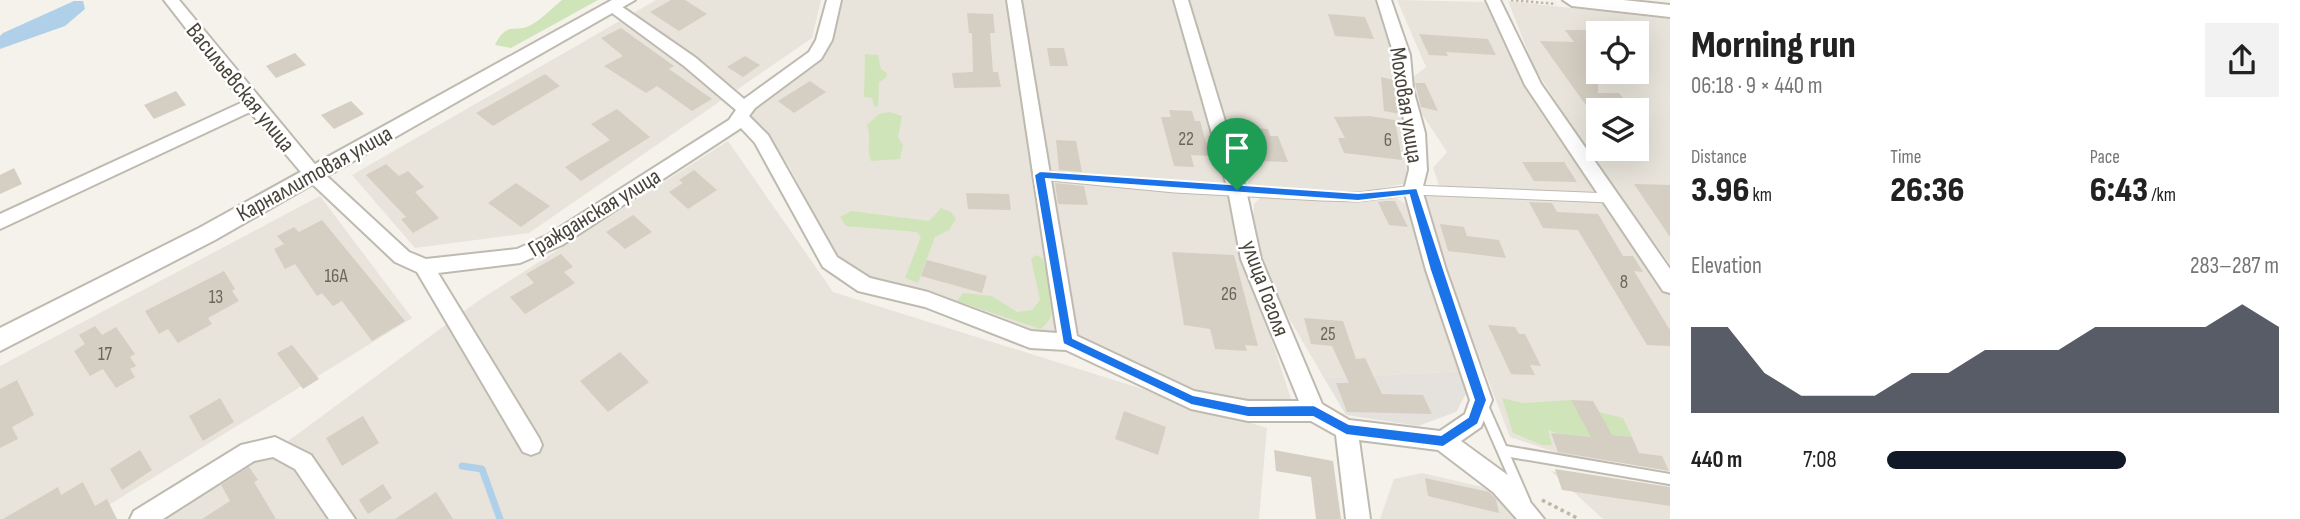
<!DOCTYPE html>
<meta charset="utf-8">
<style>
:root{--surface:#fff;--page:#f2f2f2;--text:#222;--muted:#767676;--accent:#111827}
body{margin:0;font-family:"Sofia Sans Condensed",sans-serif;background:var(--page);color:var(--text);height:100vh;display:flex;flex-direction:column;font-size:26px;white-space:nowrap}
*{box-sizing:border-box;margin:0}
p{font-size:23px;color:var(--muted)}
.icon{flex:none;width:38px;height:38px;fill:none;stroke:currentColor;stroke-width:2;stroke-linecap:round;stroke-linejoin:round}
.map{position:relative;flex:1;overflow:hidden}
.side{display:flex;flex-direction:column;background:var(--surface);width:630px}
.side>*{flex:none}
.tools{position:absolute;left:1586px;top:21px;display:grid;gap:14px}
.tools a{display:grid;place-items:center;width:63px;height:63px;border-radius:0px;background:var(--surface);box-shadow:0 7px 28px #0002;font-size:35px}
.pin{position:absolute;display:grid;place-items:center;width:60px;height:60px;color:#fff;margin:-72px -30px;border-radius:50% 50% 50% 0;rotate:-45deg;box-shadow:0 0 7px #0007}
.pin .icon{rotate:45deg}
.round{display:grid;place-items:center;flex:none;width:74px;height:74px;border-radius:0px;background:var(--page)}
.head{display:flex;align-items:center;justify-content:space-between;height:119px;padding:0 21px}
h1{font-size:38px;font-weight:800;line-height:52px}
.stats{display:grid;grid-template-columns:repeat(3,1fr);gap:10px;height:119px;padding:7px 21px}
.stats div{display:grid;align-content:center}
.stats b{font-size:35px;font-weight:800}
.stats small{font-size:19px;font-weight:400}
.stats p{font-size:19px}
.chart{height:196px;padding:14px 21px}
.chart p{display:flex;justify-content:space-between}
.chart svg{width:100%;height:126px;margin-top:7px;fill:var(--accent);opacity:.7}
ul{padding:0 21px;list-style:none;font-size:23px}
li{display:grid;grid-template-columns:112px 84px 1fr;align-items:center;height:52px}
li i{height:18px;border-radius:9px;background:var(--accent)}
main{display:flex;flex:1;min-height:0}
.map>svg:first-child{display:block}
.residential{fill:#e8e4db;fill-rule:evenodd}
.industrial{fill:#e5e2dd}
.green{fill:#d0e4ba}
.water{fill:#b0d0ea}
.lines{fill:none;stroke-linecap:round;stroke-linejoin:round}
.stream{stroke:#b0d0ea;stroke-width:7}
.building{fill:#d5cec3}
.service-far1-casing{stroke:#bfbab0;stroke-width:11}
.service-casing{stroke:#bfbab0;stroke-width:14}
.minor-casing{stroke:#bfbab0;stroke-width:4}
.tertiary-casing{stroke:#bfbab0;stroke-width:4}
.path-far1{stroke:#c0b6a2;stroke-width:2.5;stroke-dasharray:2.5 2.5;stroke-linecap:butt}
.path{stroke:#c0b6a2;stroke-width:3.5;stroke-dasharray:3.5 3.5;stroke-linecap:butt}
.service-far1{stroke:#fff;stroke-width:9}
.service{stroke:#fff;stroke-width:10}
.minor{fill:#fff;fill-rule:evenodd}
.tertiary{fill:#fff;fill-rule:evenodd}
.route{fill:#1a73e8;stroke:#fff;stroke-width:2;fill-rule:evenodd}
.labels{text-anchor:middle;stroke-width:5;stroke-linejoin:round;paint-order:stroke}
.number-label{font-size:19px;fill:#6b665c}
.street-label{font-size:23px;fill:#48433a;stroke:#fff}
</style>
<main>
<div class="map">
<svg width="1670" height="519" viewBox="0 0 1670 519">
<rect width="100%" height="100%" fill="#f5f2ec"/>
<g class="residential">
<path d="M656,0H821L812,38L529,233L415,248L352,175Z"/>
<path d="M839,0H1006L1014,30L1034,183L1057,315L1053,334L1037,335L904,286L864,277L838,260L789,166L752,116L757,102L818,61L828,49Z"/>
<path d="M1018,0H1175L1227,183L1245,258L1293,405L1239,406L1195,396L1080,341L1069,329Z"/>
<path d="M1188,0H1378L1398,60L1407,183L1368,191L1311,192L1248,184Z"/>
<path d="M1397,0L1487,2L1524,78L1608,208L1670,291V471L1558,453L1510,437L1435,241L1424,195L1442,194L1433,168L1447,152L1416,105L1408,81L1426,67Z"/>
<path d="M1508,1L1670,19V264L1590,155L1534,67ZM1598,33H1636V72H1598ZM1598,110H1636V149H1598Z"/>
<path d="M728,141L833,292L1267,428L1259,519H157L276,450L478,301Z"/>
<path d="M1263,195L1393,196L1411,207L1465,371L1324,378L1269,284L1253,229L1254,204Z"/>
<path d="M320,196L412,318L86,519H0V366Z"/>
<path d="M1551,471L1670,487V519H1603Z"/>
<path d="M1422,473L1491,489L1521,519H1380L1394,479Z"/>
</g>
<path class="industrial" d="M1465,371L1468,390L1456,412L1418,426L1346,415L1324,378Z"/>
<g class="green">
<path d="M562,0H598L511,48L495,45C507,20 514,34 531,25C542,19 552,8 562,0Z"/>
<path d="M865,54L878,55L881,69L887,73L886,78L879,82L878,107L874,106L872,98L864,97Z"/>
<path d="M890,112L902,116L898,137L903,146L900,159L871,161C866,149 872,138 867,125L879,114Z"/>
<path d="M941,208L951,212L956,219L949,230L935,237L918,283L905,278L921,237L917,232L846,226L840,217L851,211L929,221Z"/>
<path d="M1037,255L1043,259C1047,282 1063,315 1040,329L957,301L963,293L992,296L1017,312L1032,310L1040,300L1031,258Z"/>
<path d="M1502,398L1522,403L1571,400L1577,411L1599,412L1623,418L1632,437L1615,435L1617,442L1559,434L1548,430L1552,445H1542L1513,433Z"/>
</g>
<path class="water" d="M74,1H83L85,9L65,26L0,49V36L3,33Z"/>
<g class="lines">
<path class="stream" d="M462,466L482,469L500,519"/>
</g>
<g class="building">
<path d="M671,0H685L707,14L679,31L650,12Z"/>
<path d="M967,13L993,14L995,33H990L993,72H998L1001,87L954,88L952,73L973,72L972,33H969Z"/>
<path d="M1328,14L1365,17L1374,39L1335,36Z"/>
<path d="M621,28L674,66L669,69L712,99L692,111L657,86L646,93L604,66L623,56L601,38Z"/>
<path d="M1565,30H1589L1598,43V93H1619L1632,110H1598V122L1540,41L1574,42Z"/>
<path d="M1419,34L1488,39L1496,55L1446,52L1448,56L1429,55Z"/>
<path d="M1047,48H1064L1068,66H1050Z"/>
<path d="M295,53L306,65L276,78L266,66Z"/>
<path d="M745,56L760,65L743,77L727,67Z"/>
<path d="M545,74L560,86L493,126L476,113Z"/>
<path d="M1381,77L1394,80L1400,114L1384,111Z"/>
<path d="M810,81L826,92L794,113L778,101Z"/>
<path d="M1415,83H1425L1438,111L1421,107Z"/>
<path d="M176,91L186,105L154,119L144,105Z"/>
<path d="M351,101L364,114L334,129L321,115Z"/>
<path d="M617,109L650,137L581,181L565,167L610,140L591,124Z"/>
<path d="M1169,110L1192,111L1195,121H1200L1210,156L1191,155L1194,167L1174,166L1161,117H1171Z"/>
<path d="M1369,116L1395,120L1402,160L1344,153L1338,138H1345L1334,117Z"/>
<path d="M1251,128L1268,129L1270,136H1278L1288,162L1248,161L1240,141H1255Z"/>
<path d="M1056,140L1076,141L1082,172L1059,170Z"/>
<path d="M1522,162H1564L1577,182L1534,181Z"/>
<path d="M386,164L399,176L408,171L424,187L415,192L439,218L413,233L401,219L406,217L366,175Z"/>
<path d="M14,168L22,184L0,194V175Z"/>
<path d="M694,170L717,190L688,209L669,192L683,183L679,180Z"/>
<path d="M516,183L550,206L521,227L488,203Z"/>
<path d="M1055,183L1084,186L1088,205L1058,204Z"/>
<path d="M1634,184L1670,185V237Z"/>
<path d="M966,193L1009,194L1011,210L968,209Z"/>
<path d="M1386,201H1395L1408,227L1389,225L1378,202Z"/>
<path d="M1529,202L1552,203L1557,212L1598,214L1623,256H1633L1643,272L1634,271L1670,330V346L1647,345L1578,230L1543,228Z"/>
<path d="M633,215L652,232L625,249L606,232Z"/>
<path d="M322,220L405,321L372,341L342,301L333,306L322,293L317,296L295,264L285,269L274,249L284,244L277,236L294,227L299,232Z"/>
<path d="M1440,224L1464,227L1467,236L1499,240L1506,258L1448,251Z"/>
<path d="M1172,252L1234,255L1258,346L1245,345L1247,351L1215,349L1210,329L1184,325Z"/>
<path d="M561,254L573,267L564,272L575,283L525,314L510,297L534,283L526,274Z"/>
<path d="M927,260L987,276L982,293L921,276Z"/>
<path d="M224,271L235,289L232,291L239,301L208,318L212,324L178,343L168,329L159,334L145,311Z"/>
<path d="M1304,318L1343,321L1356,359L1365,358L1382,394L1423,395L1432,414L1347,412L1336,383H1349L1332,346L1311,344Z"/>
<path d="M1488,325L1515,327L1519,334H1525L1541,366L1530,365L1535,375L1511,374Z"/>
<path d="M95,326L102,335L116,327L135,354L130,357L136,366L130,369L135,377L116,388L103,369L90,376L74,351L85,344L79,335Z"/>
<path d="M292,345L319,379L303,389L277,353Z"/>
<path d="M620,352L649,382L608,412L580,381Z"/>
<path d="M17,380L34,415L12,427L18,439L0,448V389Z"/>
<path d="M220,398L234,422L203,441L189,416Z"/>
<path d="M1571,400L1593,401L1612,435L1632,437L1639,453L1662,456L1669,471L1558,452L1551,433L1591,437Z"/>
<path d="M1124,411L1166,427L1158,455L1115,439Z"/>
<path d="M363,416L379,443L342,466L326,438Z"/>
<path d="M140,450L152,470L122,490L110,469Z"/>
<path d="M1274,450L1333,461L1341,519H1316L1311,477L1276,471Z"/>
<path d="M249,467L258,480L254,482L276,519H202L230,501L221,485Z"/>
<path d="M1555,469L1670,487V506L1562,490Z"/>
<path d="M1425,478L1489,492L1496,499L1499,513L1428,496Z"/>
<path d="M83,482L95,506L107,499L117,519H3L58,487L61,495Z"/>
<path d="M383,484L392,498L368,514L359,500Z"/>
<path d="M436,492L453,519H395Z"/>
</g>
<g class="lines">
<g class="service-far1-casing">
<path id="service-far1" d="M1040,175L1175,188L1321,196L1358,197L1413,190L1611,198"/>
</g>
<g class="service-casing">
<g id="service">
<path d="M1482,404L1525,502"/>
<path d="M1505,451L1670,479"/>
</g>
</g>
<g class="minor-casing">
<g id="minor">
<path d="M164,0H179L318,168L409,252L426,259L517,249L548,235L729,120L736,110L684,66L608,10V4H618L696,58L744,99L809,52L816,40L827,0H841L832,40L821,59L755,108L749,116L768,135L837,257L870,278L928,292L1031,331L1057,333L1007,0H1021L1077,336L1194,391L1248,401H1299L1241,259L1228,190L1174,0H1188L1246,190L1261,259L1322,404L1349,420L1440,431L1465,414L1470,400L1426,270L1404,190L1409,170L1407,133L1397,89L1394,55L1377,0H1391L1410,55L1413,89L1425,133L1427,170L1422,190L1446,270L1492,400L1481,427L1461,441L1509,476L1544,519H1517L1493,492L1438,450L1359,440L1370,519H1346L1336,435L1311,421H1248L1191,409L1066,350L1030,348L925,307L858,291L823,267L755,143L741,128L562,245L520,263L438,273L539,438L542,445L539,452L531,455L523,452L417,272L395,262L306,178L250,112L0,229V214L243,102Z"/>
<path d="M1486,0H1500L1541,84L1670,269V293L1663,291L1525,85Z"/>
<path d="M275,437L311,455L355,519H329L295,469L273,457L254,461L163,519H130L134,511L241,445Z"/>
</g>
</g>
<g class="tertiary-casing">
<g id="tertiary">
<path d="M612,0H635L215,240L0,351V328L199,228Z"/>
<path d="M1563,0H1623L1670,5V17L1572,6Z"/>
</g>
</g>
<path class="path-far1" d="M1511,0L1556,4"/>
<path class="path" d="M1542,500L1579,519"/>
<use href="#service-far1" class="service-far1"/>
<use href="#service" class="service"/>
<use href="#minor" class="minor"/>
<use href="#tertiary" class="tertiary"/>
</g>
<path class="route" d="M1040,171L1358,193L1417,188L1487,400L1478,424L1443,447L1346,435L1313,417H1248L1191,405L1063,344L1034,175ZM1046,179L1358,201L1409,195L1430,270L1474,400L1468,417L1441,435L1349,424L1314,405L1248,406L1193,395L1073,338Z"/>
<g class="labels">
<g class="number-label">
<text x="1186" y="145">22</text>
<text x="1388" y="146">6</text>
<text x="336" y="282">16А</text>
<text x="1624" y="288">8</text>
<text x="1229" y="300">26</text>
<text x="216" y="303">13</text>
<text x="1328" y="340">25</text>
<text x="105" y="360">17</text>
</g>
<g class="street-label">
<text transform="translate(241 87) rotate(51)" y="8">Васильевская улица</text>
<text transform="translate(1407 105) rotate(81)" y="8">Моховая улица</text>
<text transform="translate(314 173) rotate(-29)" y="8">Карналлитовая улица</text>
<text transform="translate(594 212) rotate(-31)" y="8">Гражданская улица</text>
<text transform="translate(1266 288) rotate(70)" y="8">улица Гоголя</text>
</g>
</g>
</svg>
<div class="tools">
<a><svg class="icon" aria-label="locate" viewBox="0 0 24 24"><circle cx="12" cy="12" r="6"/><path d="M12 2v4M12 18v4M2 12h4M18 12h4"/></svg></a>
<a><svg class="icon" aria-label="layers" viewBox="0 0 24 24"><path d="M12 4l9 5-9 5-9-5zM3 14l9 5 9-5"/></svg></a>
</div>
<div class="pin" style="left:1237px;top:190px;background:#1e9e55"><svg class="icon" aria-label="arrive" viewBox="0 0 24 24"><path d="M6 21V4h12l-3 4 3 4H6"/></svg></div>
</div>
<section class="side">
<div class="head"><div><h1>Morning run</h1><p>06:18 · 9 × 440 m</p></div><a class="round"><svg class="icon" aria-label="share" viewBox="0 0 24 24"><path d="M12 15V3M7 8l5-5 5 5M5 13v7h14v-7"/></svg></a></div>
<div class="stats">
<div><p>Distance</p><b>3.96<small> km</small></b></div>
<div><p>Time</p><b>26:36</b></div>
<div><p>Pace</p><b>6:43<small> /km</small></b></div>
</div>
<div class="chart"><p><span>Elevation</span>283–287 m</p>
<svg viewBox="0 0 160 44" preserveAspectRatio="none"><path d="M0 44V14L10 14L20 30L30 38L40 38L50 38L60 30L70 30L80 22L90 22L100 22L110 14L120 14L130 14L140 14L150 6L160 14V44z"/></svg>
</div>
<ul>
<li><b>440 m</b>7:08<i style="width:61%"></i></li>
</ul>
</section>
</main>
